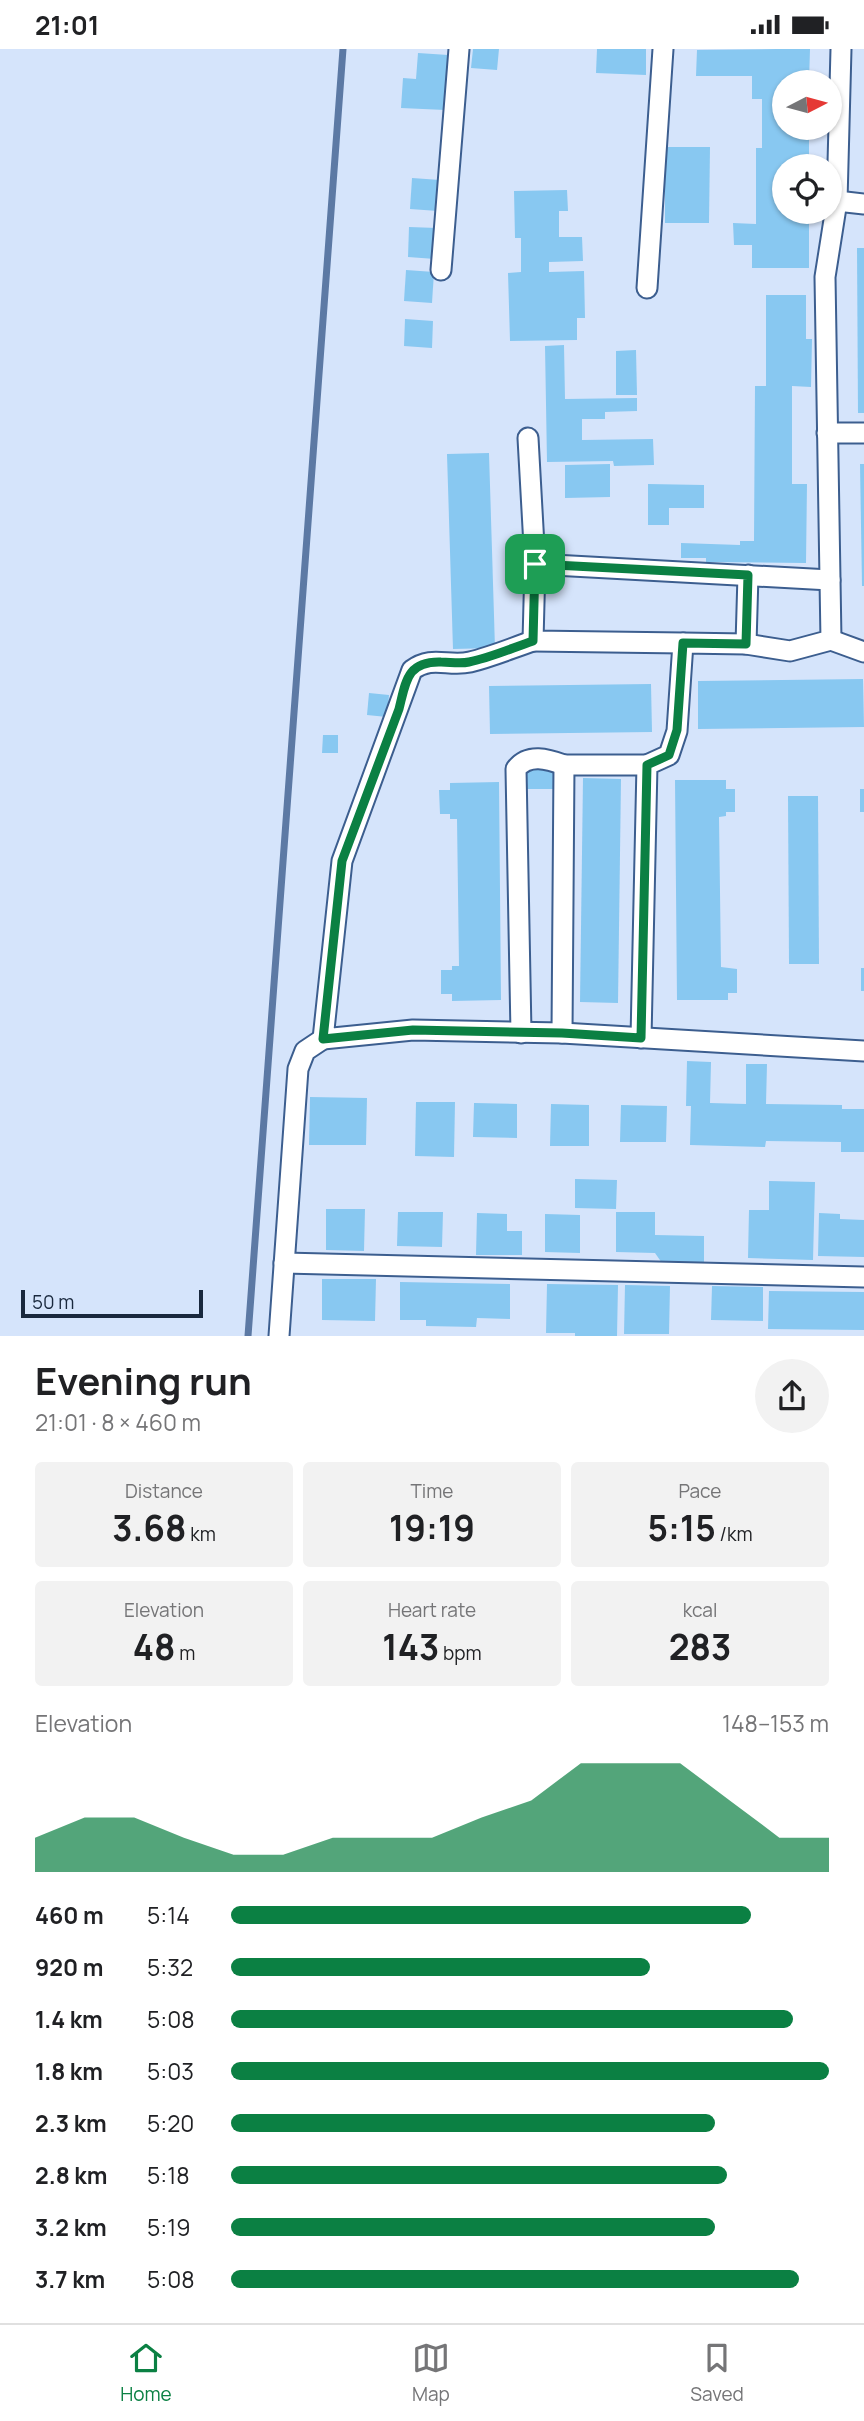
<!DOCTYPE html>
<meta charset="utf-8">
<style>
:root{--surface:#fff;--page:#f2f2f2;--text:#202124;--muted:#757577;--line:#e0e0e0;--accent:#0b8043}
body{margin:0;font-family:Manrope,sans-serif;background:var(--page);color:var(--text);height:100vh;display:flex;flex-direction:column;font-size:26px;white-space:nowrap}
*{box-sizing:border-box;margin:0}
p{font-size:23px;color:var(--muted)}
.icon{flex:none;width:38px;height:38px;fill:none;stroke:currentColor;stroke-width:2;stroke-linecap:round;stroke-linejoin:round}
.map{position:relative;height:1287px;overflow:hidden}
.sheet{display:flex;flex-direction:column;background:var(--surface);flex:1}
.sheet>*{flex:none}
.needle{width:46px;rotate:84deg}
.tools{position:absolute;left:772px;top:21px;display:grid;gap:14px}
.tools a{display:grid;place-items:center;width:70px;height:70px;border-radius:50%;background:var(--surface);box-shadow:0 2px 5px #0004;font-size:35px}
.scale{position:absolute;left:21px;bottom:18px;width:182px;box-sizing:border-box;padding-left:7px;border:4px solid #19283d;border-top:0;font-size:19px;line-height:24px;white-space:nowrap;color:#19283d;-webkit-text-stroke:5px #d5e4fb;paint-order:stroke}
.pin{position:absolute;display:grid;place-items:center;width:60px;height:60px;color:#fff;margin:-30px;border-radius:14px;box-shadow:0 4px 10px #0006}
.round{display:grid;place-items:center;flex:none;width:74px;height:74px;border-radius:37px;background:var(--page)}
.overview{display:flex;align-items:center;justify-content:space-between;height:119px;padding:0 35px}
h1{font-size:38px;font-weight:700;line-height:52px}
.stats{display:grid;grid-template-columns:repeat(3,1fr);gap:10px;height:119px;padding:7px 35px}
.stats div{display:grid;align-content:center;border-radius:7px;background:var(--page);text-align:center}
.stats b{font-size:35px;font-weight:700}
.stats small{font-size:19px;font-weight:400}
.stats p{font-size:19px}
.chart{height:196px;padding:14px 35px}
.chart p{display:flex;justify-content:space-between}
.chart svg{width:100%;height:126px;margin-top:7px;fill:var(--accent);opacity:.7}
ul{padding:0 35px;list-style:none;font-size:23px}
li{display:grid;grid-template-columns:112px 84px 1fr;align-items:center;height:52px}
li i{height:18px;border-radius:9px;background:var(--accent)}
.status{display:flex;justify-content:space-between;align-items:center;height:49px;padding:0 35px;background:var(--surface);direction:ltr}
.status svg{height:19px;fill:currentColor}
.tabs{display:flex;justify-content:space-around;align-items:center;height:98px;border-top:2px solid var(--line);background:var(--surface);font-size:19px;color:var(--muted)}
.tabs a{display:grid;justify-items:center;gap:4px}
.tabs .on{color:var(--accent)}
.map>svg:first-child{display:block}
.lines{fill:none;stroke-linecap:round;stroke-linejoin:round}
.stream{stroke:#5c79a4;stroke-width:7}
.building{fill:#88c8f1}
.street-casing{stroke:#3c5e8f;stroke-width:23}
.street{stroke:#fff;stroke-width:19}
.route-casing{stroke:#fff;stroke-width:14}
.route{stroke:#0b8043;stroke-width:9}
</style>
<div class="status"><b>21:01</b><svg viewBox="0 0 49 12"><path d="M0 12V9h3v3zM5 12V6h3v6zM10 12V3h3v9zM15 12V0h3v12zM26 1h20v11H26zM47 4h2v5h-2z"/></svg></div>
<div class="map">
<svg width="864" height="1287" viewBox="0 0 864 1287">
<rect width="100%" height="100%" fill="#d5e4fb"/>
<g class="lines">
<path class="stream" d="M248,1287L343,0"/>
</g>
<g class="building">
<path d="M473,0H499L497,21L471,19Z"/>
<path d="M597,0H646V26L596,24Z"/>
<path d="M777,0H810L809,33H784V79H809V117H784V163H809V219H752V196H734L733,174L756,175V99H762V50H752V27H696L697,1Z"/>
<path d="M418,4L448,6L445,61L401,59L403,29L416,30Z"/>
<path d="M665,98H710L709,174H665Z"/>
<path d="M412,129L440,131L438,162L410,160Z"/>
<path d="M567,141L568,162H559V188H582L583,212L549,213V223L584,222L585,269H577V291L510,292L508,224L521,223V189H515L514,142Z"/>
<path d="M409,178L437,179L435,210L408,208Z"/>
<path d="M857,199H864V364H858Z"/>
<path d="M406,221L434,223L432,254L404,252Z"/>
<path d="M766,246H806V290H812L811,338L792,337V435H807L806,514L706,513V509H681V494L740,496V492H754L755,337H766Z"/>
<path d="M405,270L433,272L432,299L404,297Z"/>
<path d="M564,296L565,350L637,349V362L605,363V370H582V391L653,390L654,416L614,417L613,412L547,413L545,297Z"/>
<path d="M636,301L637,346H616V302Z"/>
<path d="M489,404L495,599L453,600L447,405Z"/>
<path d="M610,415V448L565,449V416Z"/>
<path d="M860,415H864V537H862Z"/>
<path d="M648,435L704,436V459H669V476H648Z"/>
<path d="M863,630L864,678L698,680V632Z"/>
<path d="M651,635L652,683L490,685L489,637Z"/>
<path d="M369,644L389,646L387,668L367,666Z"/>
<path d="M323,686H338V704H322Z"/>
<path d="M525,717L555,718V740H525Z"/>
<path d="M583,729L621,730L618,954L580,953Z"/>
<path d="M675,731H726V740H735V763H726V767L719,768L721,918L737,920V944H728V951H677Z"/>
<path d="M499,733L501,951L452,952V945H441V921H452V917H459L457,770H450V765H440L439,741H450V734Z"/>
<rect x="860" y="740" width="4" height="23"/>
<path d="M788,747H818L819,915H789Z"/>
<rect x="861" y="919" width="3" height="23"/>
<path d="M687,1012L711,1013L710,1054L746,1055V1015H767L766,1055L842,1056V1060H864V1103H841V1093L766,1092L765,1098L690,1096L691,1057H686Z"/>
<path d="M310,1048L367,1049L366,1096H309Z"/>
<path d="M416,1053H455L454,1108L415,1107Z"/>
<path d="M474,1054L517,1055V1089L473,1088Z"/>
<path d="M551,1055L589,1056V1097H550Z"/>
<path d="M621,1056L667,1057L666,1093H620Z"/>
<path d="M575,1130L617,1131L616,1160L575,1159Z"/>
<path d="M769,1132L815,1133L813,1211L748,1209L749,1161H769Z"/>
<path d="M326,1160H365L364,1202L326,1201Z"/>
<path d="M398,1163H443L442,1198L397,1197Z"/>
<path d="M616,1163H655V1186L704,1187V1215L662,1214L655,1204L616,1203Z"/>
<path d="M477,1164L507,1165V1182H522V1206H476Z"/>
<path d="M819,1164L840,1165V1170L864,1171V1208L818,1207Z"/>
<path d="M545,1165L580,1166V1204L545,1203Z"/>
<path d="M322,1230H376L375,1272L322,1271Z"/>
<path d="M400,1233L510,1235V1270L477,1269L476,1278L426,1277V1271H400Z"/>
<path d="M547,1235L618,1236L617,1287H575V1284H546Z"/>
<path d="M625,1236L670,1237L669,1285H624Z"/>
<path d="M712,1237L763,1238V1272L711,1271Z"/>
<path d="M769,1242L864,1243V1281L768,1280Z"/>
</g>
<g class="lines">
<g class="street-casing">
<g id="street">
<path d="M837,152L864,155"/>
<path d="M441,221L459,0"/>
<path d="M647,239L663,0"/>
<path d="M827,384H864"/>
<path d="M528,389L535,515L533,592L683,594"/>
<path d="M535,515L830,531"/>
<path d="M831,591L864,603"/>
<path d="M533,592C512,599 491,608 470,613C448,618 432,606 412,621L342,812L323,990L413,981L562,984L864,1002"/>
<path d="M746,595L748,526"/>
<path d="M521,984L516,720C528,704 548,710 564,716"/>
<path d="M562,984L564,716H647"/>
<path d="M641,989L647,716L669,706L677,682L683,594L746,595L790,602L831,591L825,228L837,152L841,0"/>
<path d="M284,1214L864,1228"/>
<path d="M279,1287L298,1020L305,1002L323,990"/>
</g>
</g>
<use href="#street" class="street"/>
</g>
<g class="lines">
<g class="route-casing">
<path id="route" d="M535,515L748,526L746,595L683,594L677,681L669,706L647,716L641,989L562,984L413,981L323,990L342,812L399,660C406,632 407,612 441,613C450,613 460,615 469,613C490,609 512,599 533,592Z"/>
</g>
<use href="#route" class="route"/>
</g>
</svg>
<div class="tools">
<a><svg class="needle" viewBox="-14 -14 28 28"><path d="M0-13l5 13h-10z" fill="#e53935"/><path d="M0 13l5-13h-10z" fill="#757577"/></svg></a>
<a><svg class="icon" aria-label="locate" viewBox="0 0 24 24"><circle cx="12" cy="12" r="6"/><path d="M12 2v4M12 18v4M2 12h4M18 12h4"/></svg></a>
</div>
<div class="scale">50 m</div>
<div class="pin" style="left:535px;top:515px;background:#1e9e55"><svg class="icon" aria-label="arrive" viewBox="0 0 24 24"><path d="M6 21V4h12l-3 4 3 4H6"/></svg></div>
</div>
<section class="sheet">
<div class="overview"><div><h1>Evening run</h1><p>21:01 · 8 × 460 m</p></div><a class="round"><svg class="icon" aria-label="share" viewBox="0 0 24 24"><path d="M12 15V3M7 8l5-5 5 5M5 13v7h14v-7"/></svg></a></div>
<div class="stats">
<div><p>Distance</p><b>3.68<small> km</small></b></div>
<div><p>Time</p><b>19:19</b></div>
<div><p>Pace</p><b>5:15<small> /km</small></b></div>
</div>
<div class="stats">
<div><p>Elevation</p><b>48<small> m</small></b></div>
<div><p>Heart rate</p><b>143<small> bpm</small></b></div>
<div><p>kcal</p><b>283</b></div>
</div>
<div class="chart"><p><span>Elevation</span>148–153 m</p>
<svg viewBox="0 0 160 44" preserveAspectRatio="none"><path d="M0 44V32L10 25L20 25L30 32L40 38L50 38L60 32L70 32L80 32L90 25L100 19L110 6L120 6L130 6L140 19L150 32L160 32V44z"/></svg>
</div>
<ul>
<li><b>460 m</b>5:14<i style="width:87%"></i></li>
<li><b>920 m</b>5:32<i style="width:70%"></i></li>
<li><b>1.4 km</b>5:08<i style="width:94%"></i></li>
<li><b>1.8 km</b>5:03<i style="width:100%"></i></li>
<li><b>2.3 km</b>5:20<i style="width:81%"></i></li>
<li><b>2.8 km</b>5:18<i style="width:83%"></i></li>
<li><b>3.2 km</b>5:19<i style="width:81%"></i></li>
<li><b>3.7 km</b>5:08<i style="width:95%"></i></li>
</ul>
</section>
<nav class="tabs">
<a class="on"><svg class="icon" aria-label="home" viewBox="0 0 24 24"><path d="M3 11l9-7 9 7M6 9v11h12V9"/></svg>Home</a>
<a><svg class="icon" aria-label="map" viewBox="0 0 24 24"><path d="M3 6l6-2 6 2 6-2v14l-6 2-6-2-6 2zM9 4v14M15 6v14"/></svg>Map</a>
<a><svg class="icon" aria-label="saved" viewBox="0 0 24 24"><path d="M7 4h10v16l-5-4-5 4z"/></svg>Saved</a>
</nav>
